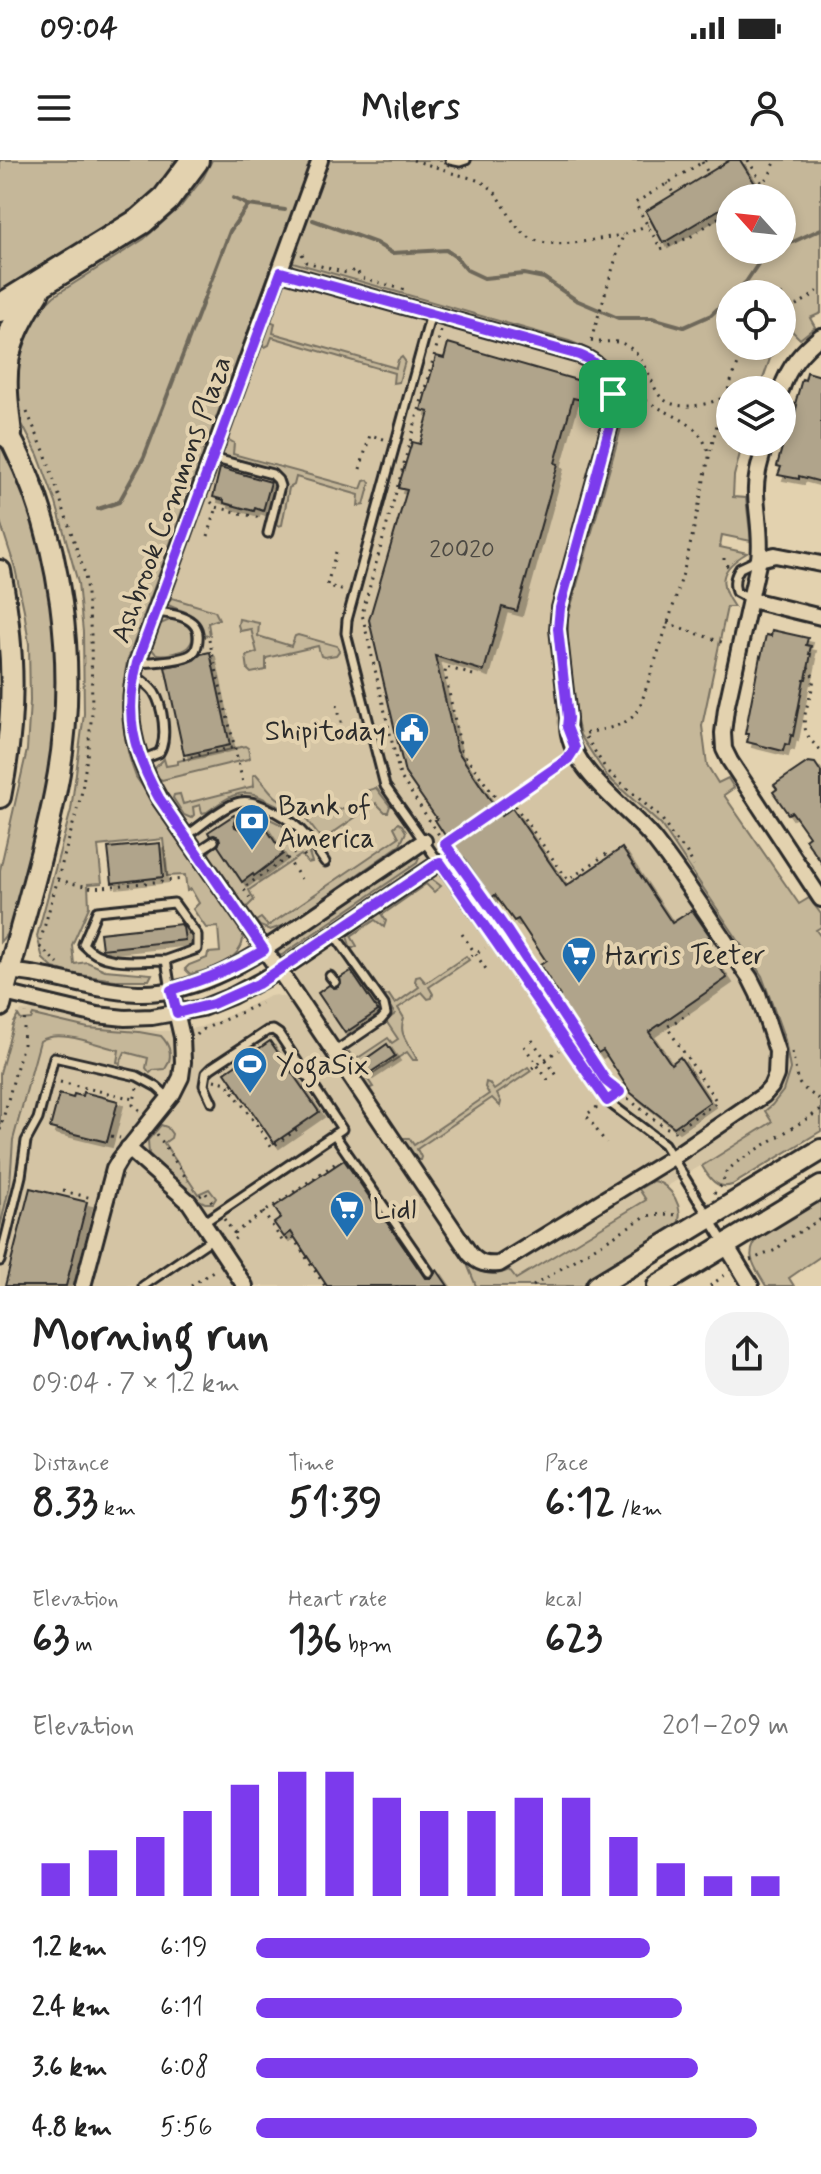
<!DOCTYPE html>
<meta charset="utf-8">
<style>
:root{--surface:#fff;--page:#f2f2f2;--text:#222;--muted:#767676;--accent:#7c3aed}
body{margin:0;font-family:Mynerve,sans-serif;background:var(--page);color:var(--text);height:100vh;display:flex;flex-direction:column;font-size:30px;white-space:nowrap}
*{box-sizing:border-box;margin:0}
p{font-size:26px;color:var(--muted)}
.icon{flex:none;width:44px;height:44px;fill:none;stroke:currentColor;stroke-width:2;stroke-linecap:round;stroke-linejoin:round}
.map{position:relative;height:1126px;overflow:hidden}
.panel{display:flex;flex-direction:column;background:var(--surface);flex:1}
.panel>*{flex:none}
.needle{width:52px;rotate:297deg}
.fabs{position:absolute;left:716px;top:24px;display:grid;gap:16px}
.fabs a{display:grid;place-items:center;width:80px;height:80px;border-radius:50%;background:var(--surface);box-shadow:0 4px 12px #0003;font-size:40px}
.pin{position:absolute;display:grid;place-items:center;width:68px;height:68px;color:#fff;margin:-34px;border-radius:16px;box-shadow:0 4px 12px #0006}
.round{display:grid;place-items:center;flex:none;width:84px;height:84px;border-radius:32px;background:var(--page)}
.summary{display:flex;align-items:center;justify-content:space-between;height:136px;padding:0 32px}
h1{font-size:44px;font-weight:700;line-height:60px}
.stats{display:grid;grid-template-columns:repeat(3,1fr);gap:12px;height:136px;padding:8px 32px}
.stats div{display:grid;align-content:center}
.stats b{font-size:40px;font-weight:700}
.stats small{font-size:22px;font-weight:400}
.stats p{font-size:22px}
.chart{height:224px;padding:16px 32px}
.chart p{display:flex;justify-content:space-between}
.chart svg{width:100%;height:144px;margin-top:8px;stroke:var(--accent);stroke-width:6}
ul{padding:0 32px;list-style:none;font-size:26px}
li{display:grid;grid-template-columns:128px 96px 1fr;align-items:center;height:60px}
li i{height:20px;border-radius:10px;background:var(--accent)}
.status{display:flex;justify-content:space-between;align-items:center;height:56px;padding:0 40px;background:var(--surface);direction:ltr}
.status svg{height:22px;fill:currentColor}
header{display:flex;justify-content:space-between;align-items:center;height:104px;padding:0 32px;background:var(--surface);font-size:36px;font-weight:700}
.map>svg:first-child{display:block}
.built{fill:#d4c4a4}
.green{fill:#c5b799;stroke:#787162;stroke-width:2;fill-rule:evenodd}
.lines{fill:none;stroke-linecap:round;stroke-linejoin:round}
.stream{stroke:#6e685a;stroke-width:4}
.building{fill:#b0a48b;stroke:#2b2b2b;stroke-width:2;filter:url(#shadow)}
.service-casing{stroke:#2b2b2b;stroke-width:13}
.minor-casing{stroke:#2b2b2b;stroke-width:20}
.secondary-casing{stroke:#2b2b2b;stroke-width:26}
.motorway-casing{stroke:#2b2b2b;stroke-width:32}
.path{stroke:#2b2b2b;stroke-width:3;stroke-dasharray:2 6;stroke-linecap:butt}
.service{stroke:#e3d2af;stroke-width:7}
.minor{stroke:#e3d2af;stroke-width:14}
.secondary{stroke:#e3d2af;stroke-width:20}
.motorway{stroke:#e3d2af;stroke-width:26}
.route-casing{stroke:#fff;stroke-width:16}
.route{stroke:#7c3aed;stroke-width:10}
.labels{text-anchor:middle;stroke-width:8;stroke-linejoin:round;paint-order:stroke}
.number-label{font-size:24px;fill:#4c4943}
.street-label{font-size:28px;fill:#2b2b2b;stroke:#e3d2af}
.poi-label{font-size:28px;fill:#2b2b2b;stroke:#e3d2af;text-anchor:start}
</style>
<div class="status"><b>09:04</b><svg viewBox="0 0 49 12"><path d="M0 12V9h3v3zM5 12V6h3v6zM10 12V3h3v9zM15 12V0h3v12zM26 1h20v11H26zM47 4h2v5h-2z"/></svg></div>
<header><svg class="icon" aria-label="menu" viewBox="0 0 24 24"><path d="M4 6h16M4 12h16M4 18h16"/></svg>Milers<svg class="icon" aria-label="person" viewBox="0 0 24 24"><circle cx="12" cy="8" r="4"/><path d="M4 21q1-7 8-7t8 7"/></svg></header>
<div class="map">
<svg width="821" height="1126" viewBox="0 0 821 1126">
<defs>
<filter id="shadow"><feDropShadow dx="5" dy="5" stdDeviation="0" flood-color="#0004"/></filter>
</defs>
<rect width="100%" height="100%" fill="#e3d2af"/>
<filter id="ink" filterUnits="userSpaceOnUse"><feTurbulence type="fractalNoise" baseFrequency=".0125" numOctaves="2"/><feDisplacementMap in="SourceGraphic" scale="16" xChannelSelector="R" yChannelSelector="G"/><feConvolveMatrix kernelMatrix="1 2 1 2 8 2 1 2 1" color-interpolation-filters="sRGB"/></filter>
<g filter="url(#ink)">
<path class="built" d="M275,97L569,181L588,188L604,199L615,215L622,233L623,261L568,457V482L577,561L580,575L607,616L661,664L762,816L789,894L790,909L788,921L779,939L765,951L772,962L516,1119L501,1114L480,1112L468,1105L476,1126H0V913L13,864L21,851L33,850L98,865L159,871L182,870L200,867L219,860L270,836L276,835L286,838L136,617L127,595L122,551V526L127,502Z"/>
<g class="green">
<path d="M0,0H183L148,43L0,134Z"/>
<path d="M212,0H821V153L810,158L815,167L800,179L791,170L782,180V134H730V186H778L771,196L759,230H730V282H743L734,316L733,337L746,338L751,381L722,375L720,387L747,393C721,408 716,422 734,447H727L702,566L707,605L718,623L728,618L734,628L724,635L799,744L809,738L821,754V767L816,770L821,777V971L732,1025C717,1030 709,1018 702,1006L772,962L765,951L772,945L783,931L790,909L785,880L762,816L661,665L607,616L580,575L577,561L568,482V457L623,261C626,216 609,196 569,181L275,97L127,502C119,542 121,579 136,617L242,772C249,798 210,810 190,814L185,809L189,805L207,798L208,793L220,792L218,767L206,768L193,749L199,743L191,729L187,731L185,715L167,716L163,679L98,686L102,723L88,724L89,747L72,785L74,804L87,802L105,810L152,814L149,820H115L74,814L53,808L43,799L37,776L71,650L84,554L83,472L78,423L56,343L38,295L22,264L11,234L13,185L27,175L36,154L54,136L144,79L181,46L203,18ZM730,38H782V90H730Z"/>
<path d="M270,161L275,163L273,173L396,208L398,200L402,197L405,201L399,222L393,223L394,213L272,177L269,185L265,187L262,185V180Z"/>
<path d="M0,276C44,375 69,482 54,591C46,649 27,706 11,763L6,775L0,782V710L27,590L30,541L29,484L24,450L15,408L0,361Z"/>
<path d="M229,280L234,283L233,294L361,329L364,321L368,320L370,323L364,345L358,346L359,335L296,317L294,325L289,328L282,365L278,366L275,362C278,351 286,335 284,324C281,306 237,301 222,295L220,293L224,282Z"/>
<path d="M172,438L215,451L219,459L208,463L210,475L203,476C196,450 189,455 168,445V441Z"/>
<path d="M172,459C184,461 201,472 188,487C183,492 161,497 155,493C153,491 152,489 151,487L158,465Z"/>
<path d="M239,459L259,463L258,476L291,486L295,476L298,475L337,486L339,491L336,495L324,497L321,496L318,486L266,498V510L251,513L248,510L246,496L257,492L251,469L240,471L238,465Z"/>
<path d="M245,586L248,588L250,598L248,599L162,620L156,617L154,612L156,607L164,599L166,606L178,604V601Z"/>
<path d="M256,614C275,635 275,647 309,643L314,655L367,644L366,631L376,628L390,646L388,652H385L376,643L327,677L332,688L330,690L305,658L254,634C235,629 222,642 207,652L202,653L200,645L193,647L194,655L191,658L184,655L173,638L174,635L180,634L183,644L254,626L253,616Z"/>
<path d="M262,656C283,663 307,680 312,702L308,703L301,695L249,730L254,740L247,747L242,744L210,698L209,693L212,688L257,657Z"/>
<path d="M398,663L402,665L406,672L400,685L285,765L270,770L260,766L256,761L261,758L268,766L399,677L394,667Z"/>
<path d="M413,697L419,698L417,703L282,795L278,796L276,794L281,788Z"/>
<path d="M426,720H433L441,726L434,732L426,724L382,755L386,761L384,767L375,760L351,776L357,786L351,789L347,776L352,769L420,722Z"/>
<path d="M466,796L469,800L429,827L433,834L432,838L428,839L422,832L398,848L404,858C397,876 411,884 417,900H413L407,892L367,918L373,927L368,929L344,894L349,892L355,900L388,878L392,883L398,879L386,861L395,854L385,839V836L389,835L395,844L419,827L415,821L416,817L420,816L426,823Z"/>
<path d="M18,855L21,860L31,859L33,855L88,868L139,872L161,876C171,886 173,898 165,909L153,910L150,913L146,908L148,898L125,892L120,903L117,902L119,890C97,885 59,868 40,881L13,980L10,1024L0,1067V913L13,865Z"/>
<path d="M528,907L531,911L497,934L501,942L500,946L492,938L417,989L421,997L420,1000H416L403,981L404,978H409L414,985L489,934L485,927L486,922L489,923L494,930Z"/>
<path d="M161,965L167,967L172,974L171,978L164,983L198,1034L209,1029L216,1038L213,1043H205L197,1039L149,994L148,980Z"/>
<path d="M653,1021C671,1023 686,1050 677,1066L582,1126H476L467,1104C481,1113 493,1118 509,1110L516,1119L646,1040L639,1029Z"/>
<path d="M821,1039V1096L789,1118L794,1126H766C755,1107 742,1094 761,1075Z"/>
</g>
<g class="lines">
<g class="stream">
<path d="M233,38L248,45"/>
<path d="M313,60L376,83L392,93L446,90L456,97L467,110L484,118L524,114L544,118L576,140L618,158H652L684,167L711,155L730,137"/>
<path d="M782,87L821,69"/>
<path d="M733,134L746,122L766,92L773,90"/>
<path d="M98,349L119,342L144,297L230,71L248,45L285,50"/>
</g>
</g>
<g class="building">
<path d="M730,0H740L757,27L739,38H730V43L663,83L646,51Z"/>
<path d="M448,183L594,225L590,242L573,238L555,303L558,304L517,451L502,447L484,511L435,496L457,590L501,656L512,648L566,726L622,688L672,763L692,750L710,776L702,781L727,818L649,872L671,904L680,897L710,942L674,967L631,933L603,890L598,893L588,878L586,879L580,871L576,874L559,849L563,846L558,838L560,836L540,805L546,801L518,759L514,761L495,735L491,738L464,698L461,700L435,660L437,659L405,613L369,460L407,330L398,328L412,282L420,284L429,252L421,250L436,196L444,198Z"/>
<path d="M807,212L821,216V322L799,316V319L778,315L781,307L777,306L784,280L787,281L794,257L797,245L795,244L802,219L805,220Z"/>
<path d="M220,308L271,322L263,351L255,348L254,351L224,343V340L213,337Z"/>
<path d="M772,470L808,478L806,485L811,486L809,494H811L806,519H804L793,576L791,575L789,585L785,584L783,591L747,582L749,574H745L760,496L761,497L766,475L771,476Z"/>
<path d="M210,492L230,585L184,595L165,507L186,503L194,500L201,494Z"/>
<path d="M808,602L815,603L821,612V702L805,679L809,676L792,652L788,654L773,632L777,629L774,625Z"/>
<path d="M234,655L236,658L234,663L235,667L240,669L244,668L246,672L262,662L283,694L254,716L253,714L242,722L218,686L220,681L219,677L214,675L210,676L208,672Z"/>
<path d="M160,683L163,717L112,723L108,688Z"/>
<path d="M181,764L183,767L185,780L102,789L100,773Z"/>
<path d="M351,811L378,851L345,873L318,833L329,825L334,828L338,827L341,823L340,818Z"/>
<path d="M270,881L319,952L274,983L225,912Z"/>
<path d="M387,884L395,896L368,914L360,903Z"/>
<path d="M83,932L118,941L107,982L50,968L59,934L73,938L74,934L82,936Z"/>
<path d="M344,1000L425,1118H432L437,1110L448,1126H327L291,1072L284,1077L274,1063L281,1058L274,1047Z"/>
<path d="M30,1028L87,1042L66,1126H5Z"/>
</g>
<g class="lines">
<g class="service-casing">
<g id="service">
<path d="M450,0L460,2L466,0"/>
<path d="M431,154L347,460L346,473L385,626L607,941L664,984L725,1084"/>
<path d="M212,298L272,314L278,320L280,326L268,373"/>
<path d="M749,439L736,432C733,422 735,416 740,408L759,399"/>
<path d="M138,503C150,502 187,501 194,492C196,490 198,483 198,480C201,456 173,454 156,452"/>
<path d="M134,515C141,520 149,525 154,532C163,546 168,579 159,593L141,600"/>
<path d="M240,663L256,652L267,648"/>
<path d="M186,676C200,667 224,645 240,642C249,640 257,644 265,647C295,660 307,675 325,702"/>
<path d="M197,692L214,681"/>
<path d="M166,800L197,789V775L174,743L97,751L83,784C103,807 139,800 166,800L171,830"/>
<path d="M330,816L335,822"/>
<path d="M334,892L381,860L386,854L384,845L334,774"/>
<path d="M334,974L429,1112"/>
<path d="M203,1063L342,969L279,874L273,870L267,871L211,908L206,913L204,925L212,942"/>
<path d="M0,1101L21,1016L26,981L38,959L54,897L137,916L157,927L169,938"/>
<path d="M143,1126L213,1078"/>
</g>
</g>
<g class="minor-casing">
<g id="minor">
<path d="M281,112L579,195C606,205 612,224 614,251L560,448L558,469L568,558C564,609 628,646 655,681C688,723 719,773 750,818L758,834L777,891L776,915L771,927L764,935L673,997L499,1104C486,1105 479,1104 470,1094L289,825L159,638C133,592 124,555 137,503L320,0"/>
<path d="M781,230C789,206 802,191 821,176"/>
<path d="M766,282C761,299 755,316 756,334C757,356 762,377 759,399L775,395L821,404"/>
<path d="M759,399L726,549L723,573L724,589L730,601L821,739"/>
<path d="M751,440L821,457"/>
<path d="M0,811C47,812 90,831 138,833C208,835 269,786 324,749C357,726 391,704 424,681"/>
<path d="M0,832L97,855L125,858L152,857L202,848L232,836L279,811L440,702"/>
<path d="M128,988L189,1042L245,1126"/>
<path d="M726,1085L751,1126"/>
<path d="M83,1126L114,1009L120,999L173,933L181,917L183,902L182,877L171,830"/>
</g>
</g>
<g class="secondary-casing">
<g id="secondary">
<path d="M0,411C15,491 16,558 0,637"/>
<path d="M0,846C18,775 41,705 55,634C80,514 64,370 2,263"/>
<path d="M597,1126L821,990"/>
<path d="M658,1126L821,1027"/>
</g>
</g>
<g class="motorway-casing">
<g id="motorway">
<path d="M0,148L141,61L166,39L195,0"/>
<path d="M8,274C0,207 0,188 36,131"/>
</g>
</g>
<g class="path">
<path d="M413,0L445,10"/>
<path d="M706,0L635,43L661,89L690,77L730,50"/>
<path d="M748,0L762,23L770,14L776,0"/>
<path d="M702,2L708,13"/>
<path d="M452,13C463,16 478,19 487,25C511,43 509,79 548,83C573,86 599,78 623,75"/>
<path d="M667,23L673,33"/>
<path d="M750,38L756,34L762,23"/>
<path d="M302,94L306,102L346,113L356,110L362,118L406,130"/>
<path d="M782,153L809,138L821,128"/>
<path d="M441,171L362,454L400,616L449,690"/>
<path d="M591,180L623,75L648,65"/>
<path d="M591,181C603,184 616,178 627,186C645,197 648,215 657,232C670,254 708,246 726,236"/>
<path d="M623,218C630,226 636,234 645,240C671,257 702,261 709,296"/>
<path d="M27,252L45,293L85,414L91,475L92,553L87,597L81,636L39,786L58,804"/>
<path d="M782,259L787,242L792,243"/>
<path d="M718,262L730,265"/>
<path d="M360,309L370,275L387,280"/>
<path d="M211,342L216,347L260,358"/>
<path d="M208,376L217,347"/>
<path d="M336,392L327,425L344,431"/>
<path d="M724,398V403L730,408"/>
<path d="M667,463L727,484"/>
<path d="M209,479L244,627"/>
<path d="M808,507L814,518C810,549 791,566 821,590"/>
<path d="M473,515L446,507L445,513L461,590L501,645"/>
<path d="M337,545L345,578L362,575"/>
<path d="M183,599L235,587"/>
<path d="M604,606L584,574C605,568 629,568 640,547C656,497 675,446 688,394C705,325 713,250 747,186"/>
<path d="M609,612L662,659L673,678L686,691L694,706"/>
<path d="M510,639L568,720L611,691"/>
<path d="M445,684L563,602"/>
<path d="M454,696L508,772L566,862"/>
<path d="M287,698L301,719"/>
<path d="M58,720L93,728L184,719"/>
<path d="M250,738L243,728L300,689L307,700"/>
<path d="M462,774L488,812"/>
<path d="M471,796L485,788"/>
<path d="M197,875L200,871L261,843"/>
<path d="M532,880L558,917"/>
<path d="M524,886L550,923"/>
<path d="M792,892C800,924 790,921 821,940"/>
<path d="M532,908L559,890"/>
<path d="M214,920L227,923L272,987L299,968"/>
<path d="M60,922L134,939"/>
<path d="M609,924L663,966L674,971L717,942L667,867L689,853"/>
<path d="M137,928L133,945L142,952"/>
<path d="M597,947L586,955L606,983"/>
<path d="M0,970L23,884L25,853"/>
<path d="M157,974L188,1021"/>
<path d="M111,976L120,978"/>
<path d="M63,1031L92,1038V1040"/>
<path d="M714,1033L722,1025L726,1012L737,1002L821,950"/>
<path d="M200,1036L205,1032L213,1043"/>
<path d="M263,1052L283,1082L292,1076L325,1126"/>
<path d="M224,1059L237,1077L232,1081"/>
<path d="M234,1073L336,1003"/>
<path d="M750,1100L776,1090L786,1080L821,1059"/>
<path d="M191,1126L216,1109"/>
<path d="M533,1126L646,1056L662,1054L677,1055"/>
<path d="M710,1126L726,1114"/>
</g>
<use href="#service" class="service"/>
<use href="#minor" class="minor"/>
<use href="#secondary" class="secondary"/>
<use href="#motorway" class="motorway"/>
</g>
</g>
<g class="lines" filter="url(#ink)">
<g class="route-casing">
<path id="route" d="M281,112L579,195C606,205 612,224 614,251L560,448L558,469L568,558L567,567L575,588L568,599L445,684L508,772L606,921L620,932L607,941L440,702L258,824L213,844L177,853L171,830C207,819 232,809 264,790L159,638C133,592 124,555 137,503Z"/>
</g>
<use href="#route" class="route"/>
</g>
<defs>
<g id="civic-pin" transform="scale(1.8)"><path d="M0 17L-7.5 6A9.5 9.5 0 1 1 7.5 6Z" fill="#1f6fb2" stroke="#e3d2af"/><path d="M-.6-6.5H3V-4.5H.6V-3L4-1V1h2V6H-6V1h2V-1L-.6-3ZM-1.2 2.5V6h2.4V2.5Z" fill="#fff"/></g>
<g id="bank-pin" transform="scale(1.8)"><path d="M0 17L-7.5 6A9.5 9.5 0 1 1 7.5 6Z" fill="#1f6fb2" stroke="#e3d2af"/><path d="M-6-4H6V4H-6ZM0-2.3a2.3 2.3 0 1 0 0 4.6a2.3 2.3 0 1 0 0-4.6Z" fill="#fff"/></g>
<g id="supermarket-pin" transform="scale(1.8)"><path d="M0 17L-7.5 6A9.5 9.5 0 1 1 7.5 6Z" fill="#1f6fb2" stroke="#e3d2af"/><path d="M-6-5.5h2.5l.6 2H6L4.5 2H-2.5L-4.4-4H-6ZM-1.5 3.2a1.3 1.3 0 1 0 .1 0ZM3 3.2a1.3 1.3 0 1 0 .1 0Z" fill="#fff"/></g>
<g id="stadium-pin" transform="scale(1.8)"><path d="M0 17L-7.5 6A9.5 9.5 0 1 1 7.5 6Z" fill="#1f6fb2" stroke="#e3d2af"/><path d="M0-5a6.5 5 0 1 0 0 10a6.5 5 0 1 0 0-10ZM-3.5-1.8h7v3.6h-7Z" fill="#fff"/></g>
</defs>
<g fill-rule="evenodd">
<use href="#civic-pin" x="412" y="570"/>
<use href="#bank-pin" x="252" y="661"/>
<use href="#supermarket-pin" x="579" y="794"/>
<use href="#stadium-pin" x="250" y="904"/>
<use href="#supermarket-pin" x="347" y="1048"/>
</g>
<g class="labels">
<g class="number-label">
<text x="462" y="397">20020</text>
</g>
<g class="street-label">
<text transform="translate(170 339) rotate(-70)" y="10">Ashbrook Commons Plaza</text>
</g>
<g class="poi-label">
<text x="386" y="580" text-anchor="end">Shipitoday</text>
<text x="278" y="655">Bank of<tspan x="278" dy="32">America</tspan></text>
<text x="605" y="804">Harris Teeter</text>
<text x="276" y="914">YogaSix</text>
<text x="373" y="1058">Lidl</text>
</g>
</g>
</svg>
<div class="fabs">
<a><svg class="needle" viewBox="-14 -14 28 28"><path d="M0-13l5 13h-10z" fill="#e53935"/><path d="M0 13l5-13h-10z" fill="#767676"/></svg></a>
<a><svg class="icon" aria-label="locate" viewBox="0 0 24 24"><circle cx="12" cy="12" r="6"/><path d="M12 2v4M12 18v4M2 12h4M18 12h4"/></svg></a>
<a><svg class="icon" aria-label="layers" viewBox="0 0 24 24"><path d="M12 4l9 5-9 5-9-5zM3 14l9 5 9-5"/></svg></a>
</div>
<div class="pin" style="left:613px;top:234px;background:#1e9e55"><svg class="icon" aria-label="arrive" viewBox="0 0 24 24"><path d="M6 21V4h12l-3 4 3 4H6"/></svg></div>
</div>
<section class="panel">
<div class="summary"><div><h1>Morning run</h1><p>09:04 · 7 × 1.2 km</p></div><a class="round"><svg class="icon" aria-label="share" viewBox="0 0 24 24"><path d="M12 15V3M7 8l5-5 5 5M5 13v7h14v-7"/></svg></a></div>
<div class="stats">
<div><p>Distance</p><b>8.33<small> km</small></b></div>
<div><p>Time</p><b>51:39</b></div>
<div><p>Pace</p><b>6:12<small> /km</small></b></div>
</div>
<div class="stats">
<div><p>Elevation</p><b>63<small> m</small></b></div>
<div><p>Heart rate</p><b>136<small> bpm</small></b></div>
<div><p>kcal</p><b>623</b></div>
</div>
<div class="chart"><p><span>Elevation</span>201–209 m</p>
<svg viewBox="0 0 160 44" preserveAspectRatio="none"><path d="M5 44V34M15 44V30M25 44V26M35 44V18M45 44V10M55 44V6M65 44V6M75 44V14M85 44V18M95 44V18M105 44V14M115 44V14M125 44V26M135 44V34M145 44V38M155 44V38"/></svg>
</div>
<ul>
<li><b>1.2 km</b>6:19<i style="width:74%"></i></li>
<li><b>2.4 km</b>6:11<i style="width:80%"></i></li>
<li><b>3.6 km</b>6:08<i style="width:83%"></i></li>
<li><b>4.8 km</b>5:56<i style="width:94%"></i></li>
</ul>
</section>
